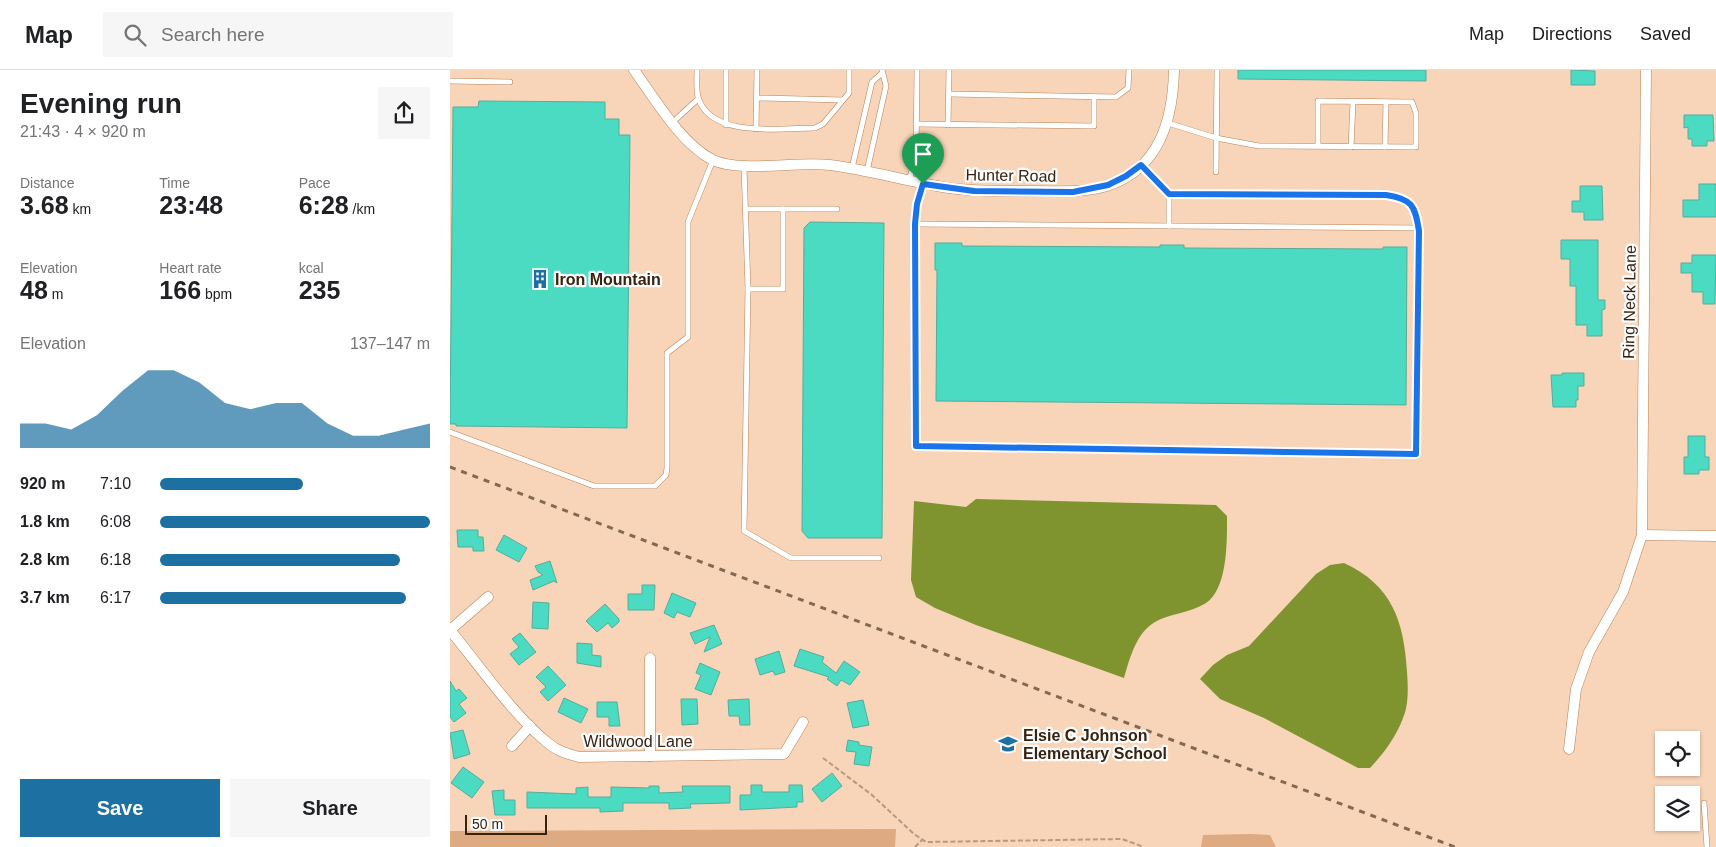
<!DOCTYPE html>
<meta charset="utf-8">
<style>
:root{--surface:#fff;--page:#f6f6f6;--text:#202124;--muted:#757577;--line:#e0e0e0;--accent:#1d71a2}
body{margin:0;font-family:Arial,sans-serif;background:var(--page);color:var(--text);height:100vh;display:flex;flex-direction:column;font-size:19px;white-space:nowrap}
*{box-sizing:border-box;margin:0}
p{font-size:16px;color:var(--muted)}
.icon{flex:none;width:28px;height:28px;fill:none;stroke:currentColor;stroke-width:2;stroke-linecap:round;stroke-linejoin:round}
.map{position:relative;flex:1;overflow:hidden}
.drawer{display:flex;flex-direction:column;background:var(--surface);width:450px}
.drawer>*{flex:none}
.fabs{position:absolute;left:1205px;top:661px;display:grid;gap:10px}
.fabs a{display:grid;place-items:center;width:45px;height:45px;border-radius:0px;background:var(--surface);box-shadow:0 1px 4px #0004;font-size:25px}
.scale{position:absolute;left:15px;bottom:12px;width:82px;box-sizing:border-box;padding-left:5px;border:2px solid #382310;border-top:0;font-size:14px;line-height:18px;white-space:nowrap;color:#382310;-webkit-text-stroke:4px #fdfdfd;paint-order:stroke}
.pin{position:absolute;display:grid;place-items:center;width:42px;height:42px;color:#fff;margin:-51px -21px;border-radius:50% 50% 50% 0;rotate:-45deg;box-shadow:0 0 5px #0007}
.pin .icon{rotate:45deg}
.round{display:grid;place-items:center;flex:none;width:52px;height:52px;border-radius:0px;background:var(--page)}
.headline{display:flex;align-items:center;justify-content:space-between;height:85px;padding:0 20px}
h1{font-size:28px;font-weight:800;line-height:38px}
.stats{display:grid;grid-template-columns:repeat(3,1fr);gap:8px;height:85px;padding:5px 20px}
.stats div{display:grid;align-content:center}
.stats b{font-size:25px;font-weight:800}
.stats small{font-size:14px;font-weight:400}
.stats p{font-size:14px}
.chart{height:140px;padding:10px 20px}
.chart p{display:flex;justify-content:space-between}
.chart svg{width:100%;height:90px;margin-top:5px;fill:var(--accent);opacity:.7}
.cta{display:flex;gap:10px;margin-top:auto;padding:10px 20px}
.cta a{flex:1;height:58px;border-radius:0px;background:var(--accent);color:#fff;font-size:20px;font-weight:800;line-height:58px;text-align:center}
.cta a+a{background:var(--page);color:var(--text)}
ul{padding:0 20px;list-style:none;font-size:16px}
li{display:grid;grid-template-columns:80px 60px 1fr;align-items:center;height:38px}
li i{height:12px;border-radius:6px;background:var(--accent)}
header{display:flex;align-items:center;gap:30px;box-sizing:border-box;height:70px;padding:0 25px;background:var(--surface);border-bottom:1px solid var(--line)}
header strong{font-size:24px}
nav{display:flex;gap:28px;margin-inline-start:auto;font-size:18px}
.search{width:350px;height:45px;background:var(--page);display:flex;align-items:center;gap:12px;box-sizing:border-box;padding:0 18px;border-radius:0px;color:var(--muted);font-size:19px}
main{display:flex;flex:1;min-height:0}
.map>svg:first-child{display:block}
.green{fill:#ddaa81}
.water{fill:#7f932f}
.building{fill:#4bdac2;stroke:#54ad9c}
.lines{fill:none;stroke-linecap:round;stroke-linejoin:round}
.lane-casing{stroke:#b98357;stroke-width:6}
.street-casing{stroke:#b98357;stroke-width:11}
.path{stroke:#b79880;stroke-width:2;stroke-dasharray:5 2.5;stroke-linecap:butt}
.lane{stroke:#fff;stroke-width:5}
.street{stroke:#fff;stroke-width:10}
.rail{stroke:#836852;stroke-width:3;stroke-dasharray:6 6;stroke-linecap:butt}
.route-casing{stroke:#fff;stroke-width:10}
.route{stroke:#1a73e8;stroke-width:6}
.labels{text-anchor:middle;stroke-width:4.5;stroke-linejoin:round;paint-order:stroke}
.street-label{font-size:16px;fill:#382310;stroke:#fdfdfd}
.poi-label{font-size:16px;font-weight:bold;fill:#382310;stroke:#fdfdfd;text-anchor:start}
</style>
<header>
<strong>Map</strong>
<div class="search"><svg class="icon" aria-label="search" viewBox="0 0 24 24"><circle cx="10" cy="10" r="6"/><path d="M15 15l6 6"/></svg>Search here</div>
<nav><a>Map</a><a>Directions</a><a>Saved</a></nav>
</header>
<main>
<section class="drawer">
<div class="headline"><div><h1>Evening run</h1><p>21:43 · 4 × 920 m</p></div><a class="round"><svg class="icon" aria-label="share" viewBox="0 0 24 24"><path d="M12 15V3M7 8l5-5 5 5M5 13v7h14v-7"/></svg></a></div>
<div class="stats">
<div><p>Distance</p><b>3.68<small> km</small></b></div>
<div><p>Time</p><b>23:48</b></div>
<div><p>Pace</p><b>6:28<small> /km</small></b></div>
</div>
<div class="stats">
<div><p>Elevation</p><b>48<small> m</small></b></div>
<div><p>Heart rate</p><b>166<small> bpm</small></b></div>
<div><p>kcal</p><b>235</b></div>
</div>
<div class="chart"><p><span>Elevation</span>137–147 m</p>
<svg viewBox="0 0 160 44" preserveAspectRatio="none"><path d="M0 44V32L10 32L20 35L30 28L40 16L50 6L60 6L70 12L80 22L90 25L100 22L110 22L120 32L130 38L140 38L150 35L160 32V44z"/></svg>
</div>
<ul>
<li><b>920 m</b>7:10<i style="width:53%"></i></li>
<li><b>1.8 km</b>6:08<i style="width:100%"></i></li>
<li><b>2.8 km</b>6:18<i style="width:89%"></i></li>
<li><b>3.7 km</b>6:17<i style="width:91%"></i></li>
</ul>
<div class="cta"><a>Save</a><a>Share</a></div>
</section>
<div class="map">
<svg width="1266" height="777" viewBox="0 0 1266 777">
<rect width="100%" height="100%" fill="#f8d5b9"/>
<g class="green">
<path d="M446,759L445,777H0V761Z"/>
<path d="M801,764L820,765L826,777H751L753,765Z"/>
</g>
<g class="water">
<path d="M526,429L766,435L777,446C777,471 778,518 756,533C741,543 718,544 705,552C686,563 680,588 674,608L526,555L485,538L466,527L461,510L464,431L516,437Z"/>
<path d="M894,493C942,515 954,551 957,602C958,615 959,635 953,648C946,667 934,683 920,698H908L814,648L770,629L750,609L763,595L777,585L799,576L866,504L880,495Z"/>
</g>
<g class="building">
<path d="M788,0H976V11L788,9Z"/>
<path d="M1121,0L1145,1V15H1121Z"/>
<path d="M29,31L155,32V49H169V65H180L177,358L6,356V354H0L3,37H28Z"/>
<path d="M1234,45H1263L1264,71H1257V76H1242V69H1238V57L1234,58Z"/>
<path d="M1249,114H1266V147H1233V130H1249Z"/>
<path d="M1130,116H1152L1153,150H1134V142H1122V131H1130Z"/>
<path d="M360,152L434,153L432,468H358L352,461L354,158Z"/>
<path d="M1111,170H1148V230H1155V239L1152,240V266H1137V255H1126V216H1120V189H1111Z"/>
<path d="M485,173H512V176L710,177V175H734V178L933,179V177H957L956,335L486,331L487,200H485Z"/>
<path d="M1242,185H1266L1265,234H1253V222H1242V203H1231V193H1242Z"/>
<path d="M1112,303H1134V316H1128V330H1126V337H1103L1101,305H1112Z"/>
<path d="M1238,366H1255V387H1259V400H1249V404H1234V387H1238Z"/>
<path d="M7,460H28V467H33L34,481H23V477H8Z"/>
<path d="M54,465L77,478L69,492L46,480Z"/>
<path d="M100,491L107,513L104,511L83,520L80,510L93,505L88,502L85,496Z"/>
<path d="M192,515H205L204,540H178V524H192Z"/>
<path d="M222,523L246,533L240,547L227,542L224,548L214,543Z"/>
<path d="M83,532L99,533L98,559L82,558Z"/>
<path d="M155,534L169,549V552L162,558L158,553L147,562L136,551Z"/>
<path d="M264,555L272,574L254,582L260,567L245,574L240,563Z"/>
<path d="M70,563L86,582L69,595L60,584L69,577L62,569Z"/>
<path d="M127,573L142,574V585L151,586V597L127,593Z"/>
<path d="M350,579L374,587L372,592L386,603L394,591L410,602L400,615L391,610L387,616L377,609L379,607L344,596Z"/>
<path d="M329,581L335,602L325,605L323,601L310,605L305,589Z"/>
<path d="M250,593L270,602L261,625L245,619L251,605L246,603Z"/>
<path d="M98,596L116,615L98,631L90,622L96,617L86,607Z"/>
<path d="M0,611L6,621L9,619L17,628L9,634L16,643L4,652L0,647Z"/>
<path d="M114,628L138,639L131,653L108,642Z"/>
<path d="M231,629H247L248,654L232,655Z"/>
<path d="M299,629L300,655H290L289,646H279L278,630Z"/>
<path d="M413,630L419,655L403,658L397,633Z"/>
<path d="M147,632H167L170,656H159V647H147Z"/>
<path d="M13,660L20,684L4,689L0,663Z"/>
<path d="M398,670L409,672V675L422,677L419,696L404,694L406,682L396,681Z"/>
<path d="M13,697L34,712L22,728L1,713Z"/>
<path d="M382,703L392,716L372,732L362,719Z"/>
<path d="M301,715H312V722H339V715H352L353,732H347V737L290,740V725H301Z"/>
<path d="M199,716H209V723L233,722L232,716H280V733L240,734L241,738L219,739V733H173V741L150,742V738H77V722L126,724V718L138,717V727H161V717L199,718Z"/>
<path d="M54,720V730H65V745H45L42,721Z"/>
</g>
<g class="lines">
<g class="lane-casing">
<g id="lane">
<path d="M247,0C247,9 246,19 248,27C260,69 332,58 365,58L373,54L399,23V0"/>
<path d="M0,11L60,12"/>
<path d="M499,24L666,27L678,18L679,0"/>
<path d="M307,28L393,30"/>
<path d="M223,52L248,29"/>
<path d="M718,53L766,68L809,76L966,77V43L962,32L868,31V76"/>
<path d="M466,54L644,56V27"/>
<path d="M276,55V0"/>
<path d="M498,55L499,0"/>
<path d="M306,59L307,0"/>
<path d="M901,77L903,32"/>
<path d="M935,77L936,32"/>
<path d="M294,96L298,219L294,461L341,488H429"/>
<path d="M402,98L422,12L431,4"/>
<path d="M417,101L436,16L432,0"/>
<path d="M766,102L767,0"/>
<path d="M459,110L466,88L467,0"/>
<path d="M473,114L467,134L465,154L466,376L966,385L969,161C965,135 962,129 936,125L719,124L691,95"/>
<path d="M719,124V156"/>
<path d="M297,139H387"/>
<path d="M465,154L968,158"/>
<path d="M298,219H333V139"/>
<path d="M0,362L144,416H205L216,405L217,398V283L238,267V152L263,90"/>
<path d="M1254,733L1257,777"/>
</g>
</g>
<g class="street-casing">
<g id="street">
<path d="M184,0C205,29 231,74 263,90C291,103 346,91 380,95C420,100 459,112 499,118C528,122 557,121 586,121C610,121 634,123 657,116C710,99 723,49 724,0"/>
<path d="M1192,465L1266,466"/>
<path d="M38,527L0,560C29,595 64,646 98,673C107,681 118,684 129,687L334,684L353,652"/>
<path d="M200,588V686"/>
<path d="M62,676L80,656"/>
<path d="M1119,679L1126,619L1139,582L1173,522L1192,465L1196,0"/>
</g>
</g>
<g class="path">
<path d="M373,688L422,725L464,764L476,772L672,769L694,777"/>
<path d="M465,777L472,770"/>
</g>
<use href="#lane" class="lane"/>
<use href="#street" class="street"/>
<path class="rail" d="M0,397L1005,777"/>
</g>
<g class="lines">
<g class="route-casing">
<path id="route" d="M691,95L719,124L936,125C962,129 965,135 969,161L966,384L466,376L465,154L467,134L473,114L524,121L623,122L658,115L676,106Z"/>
</g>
<use href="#route" class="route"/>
</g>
<defs>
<g id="building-bare" transform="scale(1.5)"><path d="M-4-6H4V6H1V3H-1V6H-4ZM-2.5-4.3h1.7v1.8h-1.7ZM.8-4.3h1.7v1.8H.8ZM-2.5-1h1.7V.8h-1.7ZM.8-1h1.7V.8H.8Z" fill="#1d71a2" stroke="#fdfdfd" stroke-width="2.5" paint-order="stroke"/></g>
<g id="school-bare" transform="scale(1.5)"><path d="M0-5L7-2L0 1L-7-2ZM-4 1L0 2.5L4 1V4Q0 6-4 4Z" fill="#1d71a2" stroke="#fdfdfd" stroke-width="2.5" paint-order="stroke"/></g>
</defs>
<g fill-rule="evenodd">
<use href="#building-bare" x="90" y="209"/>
<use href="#school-bare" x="558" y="674"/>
</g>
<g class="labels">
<g class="street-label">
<text transform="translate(561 105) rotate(1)" y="6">Hunter Road</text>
<text transform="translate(1179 232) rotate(-89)" y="6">Ring Neck Lane</text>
<text x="188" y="677">Wildwood Lane</text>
</g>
<g class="poi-label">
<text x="105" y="215">Iron Mountain</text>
<text x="573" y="671">Elsie C Johnson<tspan x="573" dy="18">Elementary School</tspan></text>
</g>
</g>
</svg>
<div class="fabs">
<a><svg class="icon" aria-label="locate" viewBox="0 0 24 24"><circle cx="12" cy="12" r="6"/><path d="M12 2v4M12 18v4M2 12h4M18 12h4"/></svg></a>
<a><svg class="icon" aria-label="layers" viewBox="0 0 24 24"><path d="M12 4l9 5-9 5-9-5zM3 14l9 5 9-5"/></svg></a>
</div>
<div class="scale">50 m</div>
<div class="pin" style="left:473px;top:114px;background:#1e9e55"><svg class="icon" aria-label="arrive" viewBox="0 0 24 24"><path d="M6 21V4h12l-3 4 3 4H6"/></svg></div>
</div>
</main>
